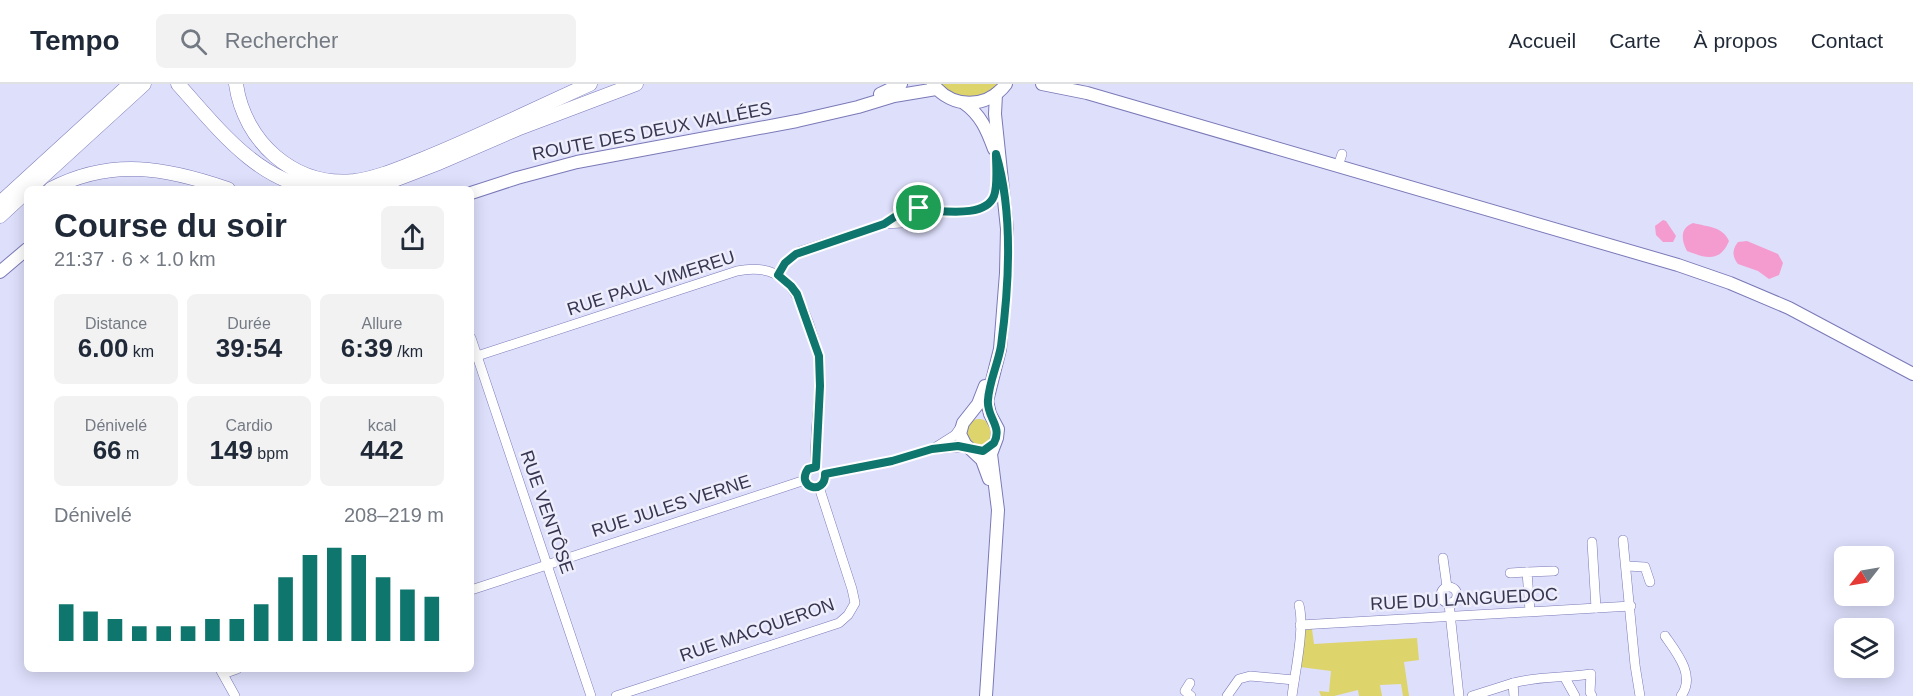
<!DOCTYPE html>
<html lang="fr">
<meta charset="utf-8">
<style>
:root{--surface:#fff;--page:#f2f2f3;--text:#1f2937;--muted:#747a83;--line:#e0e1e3;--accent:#0f766e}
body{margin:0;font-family:Helvetica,sans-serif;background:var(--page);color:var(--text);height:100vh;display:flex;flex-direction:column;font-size:22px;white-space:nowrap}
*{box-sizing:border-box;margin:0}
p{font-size:20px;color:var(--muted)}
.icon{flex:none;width:33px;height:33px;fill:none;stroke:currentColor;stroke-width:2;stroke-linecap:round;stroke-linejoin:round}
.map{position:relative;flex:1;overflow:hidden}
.sheet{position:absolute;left:24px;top:102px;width:450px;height:486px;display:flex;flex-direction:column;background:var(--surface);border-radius:9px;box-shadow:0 3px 15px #0003}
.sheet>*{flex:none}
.needle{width:39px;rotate:239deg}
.fabs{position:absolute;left:1834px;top:462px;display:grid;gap:12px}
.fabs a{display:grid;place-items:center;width:60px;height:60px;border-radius:9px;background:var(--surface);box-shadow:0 3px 15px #0003;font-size:30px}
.pin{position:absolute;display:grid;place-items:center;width:51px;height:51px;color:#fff;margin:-26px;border:3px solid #fff;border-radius:50%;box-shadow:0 2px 6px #0007}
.round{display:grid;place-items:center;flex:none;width:63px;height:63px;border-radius:9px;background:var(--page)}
.headline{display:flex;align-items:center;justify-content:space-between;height:102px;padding:0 30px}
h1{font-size:33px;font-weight:800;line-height:45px}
.figures{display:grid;grid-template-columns:repeat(3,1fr);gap:9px;height:102px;padding:6px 30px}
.figures div{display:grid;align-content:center;border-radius:9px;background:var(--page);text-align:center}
.figures b{font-size:26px;font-weight:800}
.figures small{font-size:16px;font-weight:400}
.figures p{font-size:16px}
.chart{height:168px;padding:12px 30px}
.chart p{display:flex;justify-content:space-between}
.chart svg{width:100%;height:108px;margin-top:6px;stroke:var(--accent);stroke-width:6}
header{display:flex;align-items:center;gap:36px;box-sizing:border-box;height:84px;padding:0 30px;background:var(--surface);border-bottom:2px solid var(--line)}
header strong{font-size:28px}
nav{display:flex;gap:33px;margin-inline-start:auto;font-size:21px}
.search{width:420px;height:54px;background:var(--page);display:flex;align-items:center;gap:15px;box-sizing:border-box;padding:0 21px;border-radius:9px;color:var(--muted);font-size:22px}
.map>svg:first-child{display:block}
.green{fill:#ddd46b}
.water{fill:#f49bcf}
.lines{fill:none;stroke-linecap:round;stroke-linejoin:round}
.minor-casing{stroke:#7a79b8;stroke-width:10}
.major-casing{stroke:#7a79b8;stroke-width:14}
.highway-casing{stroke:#7a79b8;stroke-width:15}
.minor{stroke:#fff;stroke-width:9}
.major{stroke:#fff;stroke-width:12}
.highway{stroke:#fff;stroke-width:14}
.route-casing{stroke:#fff;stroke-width:12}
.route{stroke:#0f766e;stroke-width:8}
.labels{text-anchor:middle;stroke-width:5;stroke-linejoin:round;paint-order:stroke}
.street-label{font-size:18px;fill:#363651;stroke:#ededfb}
</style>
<header>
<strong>Tempo</strong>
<div class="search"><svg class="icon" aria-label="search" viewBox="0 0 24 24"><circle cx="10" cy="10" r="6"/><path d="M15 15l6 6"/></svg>Rechercher</div>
<nav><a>Accueil</a><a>Carte</a><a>À propos</a><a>Contact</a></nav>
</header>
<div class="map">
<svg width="1913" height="612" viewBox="0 0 1913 612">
<rect width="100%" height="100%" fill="#dedffb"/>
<g class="green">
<path d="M937,0H1000C972,21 965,18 937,0Z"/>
<circle cx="979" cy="348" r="13"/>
<path d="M1312,545L1314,560L1417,554L1419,576L1404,578L1409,612H1403L1401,600L1380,601L1382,612H1359L1358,606L1334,612H1321L1319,607L1329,608L1331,587L1300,583L1304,546Z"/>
</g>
<g class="water">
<path d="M1663,136L1666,137L1676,152L1673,158H1663L1656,151L1655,142Z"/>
<path d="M1693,139C1708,143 1722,142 1729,157C1720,179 1705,174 1687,167C1681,156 1680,144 1693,139Z"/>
<path d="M1747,157L1778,170L1783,179L1779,191L1769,195L1758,187L1738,180C1732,173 1732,165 1738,158Z"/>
</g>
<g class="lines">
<g class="minor-casing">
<g id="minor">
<path d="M1338,82L1342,70"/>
<path d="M920,126L921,132L915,141L909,142L901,136C897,122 911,115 920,126C940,126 988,136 995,111C997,102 996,91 996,82"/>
<path d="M778,191L785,179L801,167L884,140L902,139"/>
<path d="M471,254L591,612"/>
<path d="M471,274L737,187C781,178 796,203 809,240C814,255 819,269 820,285C821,317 813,352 816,383"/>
<path d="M936,363L955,351L960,344"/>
<path d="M825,390L892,377L932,365L967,363"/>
<path d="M1623,456L1635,581L1640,612"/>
<path d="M1592,458L1596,524"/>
<path d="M1443,474L1447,503"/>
<path d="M1627,482L1645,483L1650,498"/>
<path d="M1510,489L1527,488"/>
<circle cx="1449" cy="511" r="8"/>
<path d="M471,506L805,396"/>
<path d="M1449,520L1459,612"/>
<path d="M1530,527L1527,488L1554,487"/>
<path d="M1300,541L1631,522"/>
<path d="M1665,552C1677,569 1696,592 1681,612"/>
<path d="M220,585L235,612"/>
<path d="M223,590L237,585"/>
<path d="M1565,594L1575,612"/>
<path d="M1190,599L1185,607L1191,612"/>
<path d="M1513,599C1538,592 1565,594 1591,590L1590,608L1592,612"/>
<path d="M616,612L839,539L848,531L855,519L852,505L819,403"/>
<path d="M1227,612L1239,595L1250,592L1294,596"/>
<path d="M1292,612C1295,588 1305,544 1299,521"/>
<path d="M1472,612L1513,599L1514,612"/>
</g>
</g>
<g class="major-casing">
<g id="major">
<path d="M933,0C952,25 987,25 1006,0"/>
<path d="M1042,0L1087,9L1678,181L1730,199L1789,224L1913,290"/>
<path d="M880,10L901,0"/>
<path d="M964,19C981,31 987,46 994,65"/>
<path d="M471,109L517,94L577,78L797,37L858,23L894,12L936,5"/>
<path d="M0,188L27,165"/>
<path d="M985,302L978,320L963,339L960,350L965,360L982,376L989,395"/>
<path d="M986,612L998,426L991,370L997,354L998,345L990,330L987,317L1000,265L1006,189L1007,145L995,30L996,10"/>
</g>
</g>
<g class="highway-casing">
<g id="highway">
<path d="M178,0C217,43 258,99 320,105"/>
<path d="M236,0C244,57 293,103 354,97C378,94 400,84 423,75C480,52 534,25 590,0"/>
<path d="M29,105L144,0"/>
<path d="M51,105C112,73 167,84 228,105"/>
<path d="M371,105L436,80L517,45L636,0"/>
<path d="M0,119L130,0"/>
<path d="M0,132L27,107"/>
</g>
</g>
<use href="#minor" class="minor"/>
<use href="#major" class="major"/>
<use href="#highway" class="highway"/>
</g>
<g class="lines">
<g class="route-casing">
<path id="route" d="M996,70C1013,127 1009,203 1001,262C998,280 989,298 988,316C986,333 1003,342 994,359L983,367L958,362L932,365L892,377L830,389L825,390C826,412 795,404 808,385L816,383L820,302L819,272L797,210L791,202L778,191L785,179L796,170L884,140L899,130L905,121H915L920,126C940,126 985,135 994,112C998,101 996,83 996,70Z"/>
</g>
<use href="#route" class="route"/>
</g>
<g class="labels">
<g class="street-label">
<text transform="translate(652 47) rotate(-11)" y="6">ROUTE DES DEUX VALLÉES</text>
<text transform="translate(651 199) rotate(-18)" y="6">RUE PAUL VIMEREU</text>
<text transform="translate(671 422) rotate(-18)" y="6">RUE JULES VERNE</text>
<text transform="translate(547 428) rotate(71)" y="6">RUE VENTÔSE</text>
<text transform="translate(1464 515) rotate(-3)" y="6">RUE DU LANGUEDOC</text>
<text transform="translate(757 546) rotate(-19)" y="6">RUE MACQUERON</text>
</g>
</g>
</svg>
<div class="fabs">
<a><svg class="needle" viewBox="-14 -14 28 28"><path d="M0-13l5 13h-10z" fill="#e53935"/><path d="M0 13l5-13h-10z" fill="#747a83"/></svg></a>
<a><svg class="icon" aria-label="layers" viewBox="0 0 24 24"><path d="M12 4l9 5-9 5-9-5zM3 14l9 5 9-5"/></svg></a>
</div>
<div class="pin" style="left:919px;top:124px;background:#1e9e55"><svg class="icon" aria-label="arrive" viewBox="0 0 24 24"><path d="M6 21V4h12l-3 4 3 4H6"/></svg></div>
<section class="sheet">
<div class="headline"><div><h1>Course du soir</h1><p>21:37 · 6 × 1.0 km</p></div><a class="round"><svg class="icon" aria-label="share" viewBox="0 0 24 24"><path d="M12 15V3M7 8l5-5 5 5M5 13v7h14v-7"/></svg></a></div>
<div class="figures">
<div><p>Distance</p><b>6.00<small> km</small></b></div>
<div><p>Durée</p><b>39:54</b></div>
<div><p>Allure</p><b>6:39<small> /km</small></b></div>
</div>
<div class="figures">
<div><p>Dénivelé</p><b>66<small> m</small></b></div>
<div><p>Cardio</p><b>149<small> bpm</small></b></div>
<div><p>kcal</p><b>442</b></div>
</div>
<div class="chart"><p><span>Dénivelé</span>208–219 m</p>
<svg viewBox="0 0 160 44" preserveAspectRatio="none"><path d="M5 44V29M15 44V32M25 44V35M35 44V38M45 44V38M55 44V38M65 44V35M75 44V35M85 44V29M95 44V18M105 44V9M115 44V6M125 44V9M135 44V18M145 44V23M155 44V26"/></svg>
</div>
</section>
</div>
